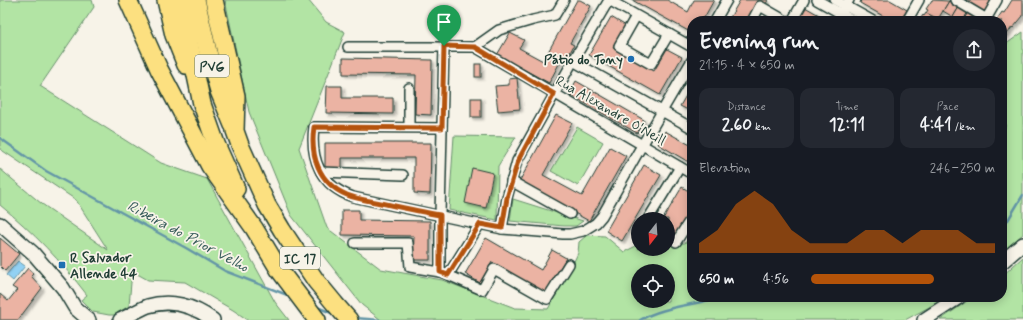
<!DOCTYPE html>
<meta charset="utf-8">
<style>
:root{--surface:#171b24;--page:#242831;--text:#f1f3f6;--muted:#9ea1a6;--accent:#b45309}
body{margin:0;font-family:Mynerve,sans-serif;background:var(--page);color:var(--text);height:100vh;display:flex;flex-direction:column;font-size:15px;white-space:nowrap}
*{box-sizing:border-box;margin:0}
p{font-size:13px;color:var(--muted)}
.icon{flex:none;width:22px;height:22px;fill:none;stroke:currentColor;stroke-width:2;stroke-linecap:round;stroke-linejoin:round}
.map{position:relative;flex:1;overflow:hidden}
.side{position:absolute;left:687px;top:16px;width:320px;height:286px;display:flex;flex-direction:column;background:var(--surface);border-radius:16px;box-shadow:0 2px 10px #0003}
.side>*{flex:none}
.needle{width:26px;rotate:197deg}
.fabs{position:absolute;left:631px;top:212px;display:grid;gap:8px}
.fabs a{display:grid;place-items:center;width:44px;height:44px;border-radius:50%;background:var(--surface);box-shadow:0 2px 10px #0003;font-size:20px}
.pin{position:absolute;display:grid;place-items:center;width:34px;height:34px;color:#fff;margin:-41px -17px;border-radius:50% 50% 50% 0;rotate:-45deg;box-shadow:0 0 4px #0007}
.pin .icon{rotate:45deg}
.round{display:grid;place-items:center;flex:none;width:42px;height:42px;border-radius:21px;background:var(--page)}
.head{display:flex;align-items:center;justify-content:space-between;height:68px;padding:0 12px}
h1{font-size:22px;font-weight:800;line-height:30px}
.figures{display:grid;grid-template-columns:repeat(3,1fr);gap:6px;height:68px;padding:4px 12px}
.figures div{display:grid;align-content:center;border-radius:10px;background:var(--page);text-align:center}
.figures b{font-size:17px;font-weight:800}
.figures small{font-size:11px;font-weight:400}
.figures p{font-size:11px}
.chart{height:112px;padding:8px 12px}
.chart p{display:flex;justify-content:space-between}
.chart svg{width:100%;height:72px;margin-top:4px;fill:var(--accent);opacity:.7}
ul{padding:0 12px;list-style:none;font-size:13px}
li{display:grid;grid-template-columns:64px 48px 1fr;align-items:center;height:30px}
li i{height:10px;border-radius:5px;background:var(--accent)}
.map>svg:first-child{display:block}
.green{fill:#b2e4a4;stroke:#68906c;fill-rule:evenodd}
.water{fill:#92d1f3;stroke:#6496a7}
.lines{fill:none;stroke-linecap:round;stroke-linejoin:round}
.stream{stroke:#6496a7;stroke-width:2.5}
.building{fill:#ebb3a3;stroke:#1f3d34;filter:url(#shadow)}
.street-casing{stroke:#1f3d34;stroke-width:12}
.secondary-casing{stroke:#1f3d34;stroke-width:16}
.highway-casing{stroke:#1f3d34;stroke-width:20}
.street{stroke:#f7f3e8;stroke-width:9}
.secondary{stroke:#f7f3e8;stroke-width:13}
.highway{stroke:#fce080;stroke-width:17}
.route-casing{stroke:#fff;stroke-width:8}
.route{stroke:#b45309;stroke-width:5}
.poi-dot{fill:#1f6fb2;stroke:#f7f3e8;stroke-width:1.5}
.labels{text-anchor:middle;stroke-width:3.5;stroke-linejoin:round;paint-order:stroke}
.shield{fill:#f7f3e8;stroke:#60746a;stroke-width:1}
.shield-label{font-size:13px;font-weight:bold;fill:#1f3d34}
.poi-label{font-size:14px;font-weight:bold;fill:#1f3d34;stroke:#f7f3e8;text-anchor:end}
.street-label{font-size:14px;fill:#1f3d34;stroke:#f7f3e8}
.water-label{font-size:15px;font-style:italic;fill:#365b5a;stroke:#f7f3e8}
</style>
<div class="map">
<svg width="1023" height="320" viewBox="0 0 1023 320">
<defs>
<filter id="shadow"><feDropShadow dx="2.5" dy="2.5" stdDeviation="1" flood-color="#0004"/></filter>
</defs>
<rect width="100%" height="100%" fill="#f7f3e8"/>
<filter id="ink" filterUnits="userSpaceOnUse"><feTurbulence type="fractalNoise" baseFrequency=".025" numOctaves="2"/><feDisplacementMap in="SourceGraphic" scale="8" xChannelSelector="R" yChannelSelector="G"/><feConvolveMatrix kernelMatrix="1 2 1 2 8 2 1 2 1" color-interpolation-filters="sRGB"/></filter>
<g filter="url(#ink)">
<g class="green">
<path d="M0,0H92L94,7L40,86L161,163L207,179L275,302L289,320H248L233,310L185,282L148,280L132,271L129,306L114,315H109L93,312L81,300L87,295C61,261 33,232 0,205V169L42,204L108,250L76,200L0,149Z"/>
<path d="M225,0H308L326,22L345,32L299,148L327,228L381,269L442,280L515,308L548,309L568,274L578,253L579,242L587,235L605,236L624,252L638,245V249H668V243H685L692,232V297H948L905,320H381L362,305L291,215L249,112ZM638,271H668V301H638Z"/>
<path d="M1023,32V234L1002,252V136L1006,124L1002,121V105L1004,98L1002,97V47Z"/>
<path d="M577,127L603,142L578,186L551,171Z"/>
<path d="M454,136L516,137L498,166L497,220L449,210Z"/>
<path d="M513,199L583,221L576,226H564L510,221Z"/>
<path d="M1023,257V320H940L973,297H1002V276Z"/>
</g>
<path class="water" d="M18,261L25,266L13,281L6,275Z"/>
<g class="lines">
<g class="stream">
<path d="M0,138L46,171L186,248L225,271L290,296"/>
<path d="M1002,224L1008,220L1023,195"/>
<path d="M317,307L334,314"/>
<path d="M355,318L380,320"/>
<path d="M640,320C664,306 693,306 719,297"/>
</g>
</g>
<g class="building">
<path d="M577,0H580L591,6L570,43L574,45L564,64L560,62L549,83L497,55L510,33L524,40L519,48L543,61Z"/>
<path d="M632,0H667L688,12L694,0H714L704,18L703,17L701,21H692V33Z"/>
<path d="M740,0H768L766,4L760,1L748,21H728Z"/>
<path d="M861,0H890L907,10L900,21H892L860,3Z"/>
<path d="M932,0L949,1L938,19L926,13L928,10L926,9Z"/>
<path d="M963,0H992L984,13Z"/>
<path d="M1012,0H1023V16L1013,28L1012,27L1002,42V21H996L1002,12L1004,13Z"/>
<path d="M949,1L959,7L953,17L943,11Z"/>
<path d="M805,7L826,19L825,21H797Z"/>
<path d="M959,7L968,12L963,21H960L953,17Z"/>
<path d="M968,12L980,19L979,21H963Z"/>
<path d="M926,13L938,19L937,21H919L923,15L924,16Z"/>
<path d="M611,17L626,26L613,48L654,71L667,49L682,57L660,95L589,55Z"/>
<path d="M343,58L432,60L431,115L415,114L416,75L343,74Z"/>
<rect x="475" y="64" width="6" height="13"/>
<path d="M517,78L520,109L498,111L495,86L509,85V79Z"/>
<path d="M576,81L644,120L637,133L569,94Z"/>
<path d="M692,85V112L680,106Z"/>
<path d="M327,86H342V98H393V114L326,113Z"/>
<rect x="471" y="98" width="10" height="19"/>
<path d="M556,115L572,123L543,175L582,196L610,147L626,156L589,221L519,182Z"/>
<path d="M665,131L692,146V164L658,144Z"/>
<path d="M325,143H431L430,194L414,193V158H342V168H325Z"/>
<path d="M644,165L661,175L622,241L606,231Z"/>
<path d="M472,168L493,173L486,208L465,203Z"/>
<path d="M682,187L692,193V208L673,240L668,237V219H663Z"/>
<path d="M342,210H359V220L430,221V260H413L414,236L342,235Z"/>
<path d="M0,238L19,254L5,271L0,266Z"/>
<path d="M486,238L541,270L552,250L566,258L545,293L492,262L480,283L465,274Z"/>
<path d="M28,268L33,274L31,276L42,288L18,320H0V294L8,301L17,290L12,287Z"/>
</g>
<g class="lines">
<g class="street-casing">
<g id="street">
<path d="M609,0L692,47"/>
<path d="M817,0L854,21"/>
<path d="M835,0L873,21"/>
<path d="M955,0L987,19"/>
<path d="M636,16L619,46L651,64L669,34"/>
<path d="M715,21L727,0"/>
<path d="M752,21L760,6L786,21"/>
<path d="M792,21L804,0"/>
<path d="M836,21L849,0"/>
<path d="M907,21L919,0"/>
<path d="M985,21L997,0"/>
<path d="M444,46L440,215V272L448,275L480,224"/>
<path d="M348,47H475L692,174"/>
<path d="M475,47L499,30L533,20L555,15L564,0"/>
<path d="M573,61L692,128"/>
<path d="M409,127V88"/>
<path d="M442,128L314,127C310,158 320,186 353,197L502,229L563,234H570L583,231L596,223L602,216L637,154L692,60"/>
<path d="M321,172L403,175"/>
<path d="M511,181L570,214"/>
<path d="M648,219L680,167"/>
<path d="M502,229L507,198L517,161L573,61L609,0"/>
<path d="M676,242L692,217"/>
<path d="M355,243H408L410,267L440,272"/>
<path d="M448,275L482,290L494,269L547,299L569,264"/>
</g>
</g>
<g class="secondary-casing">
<g id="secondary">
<path d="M0,224L33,253L63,288L75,308L89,320"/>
<path d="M1002,262L1023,244"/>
<path d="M120,320C129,316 138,310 148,306C171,299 194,306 213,320"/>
<path d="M924,320L959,297"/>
</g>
</g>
<g class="highway-casing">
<g id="highway">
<path d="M128,0L159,69L210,166L254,228L280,271L317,320"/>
<path d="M166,0L174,35L186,65"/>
<path d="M180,0L202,104L216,144L236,189"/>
<path d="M196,0L208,52L219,91L233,125"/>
<path d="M214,0L236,96L235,131L240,145L267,205L282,230L316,281L335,304L349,320"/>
</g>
</g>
<use href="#street" class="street"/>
<use href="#secondary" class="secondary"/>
<use href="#highway" class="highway"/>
</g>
</g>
<g class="lines" filter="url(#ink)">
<g class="route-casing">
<path id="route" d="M444,46L475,47L554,94L518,161L507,198L502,228L480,224L448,275L440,272V215C422,212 404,208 386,204C373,201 359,200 347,195C318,183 310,155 314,127L442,128Z"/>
</g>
<use href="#route" class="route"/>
</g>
<g class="poi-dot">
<circle cx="631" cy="59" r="4"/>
<rect x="58" y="261" width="8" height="8" rx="2"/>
</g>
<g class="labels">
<g class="shield">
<rect x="195" y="55" width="34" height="22" rx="3"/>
<rect x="280" y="247" width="40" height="22" rx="3"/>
</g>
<g class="shield-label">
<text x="212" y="71">PVG</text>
<text x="300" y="263">IC 17</text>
</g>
<g class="poi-label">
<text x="623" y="64">Pátio do Tony</text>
<text x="70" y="262" text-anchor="start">R Salvador<tspan x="70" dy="16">Allende 44</tspan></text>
</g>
<g class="street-label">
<text transform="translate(611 110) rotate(30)" y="5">Rua Alexandre O'Neill</text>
</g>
<g class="water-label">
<text transform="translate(188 236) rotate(28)" y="5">Ribeira do Prior Velho</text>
</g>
</g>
</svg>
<div class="fabs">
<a><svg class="needle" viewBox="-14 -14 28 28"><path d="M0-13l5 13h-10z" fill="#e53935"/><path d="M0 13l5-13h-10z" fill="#9ea1a6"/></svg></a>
<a><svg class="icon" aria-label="locate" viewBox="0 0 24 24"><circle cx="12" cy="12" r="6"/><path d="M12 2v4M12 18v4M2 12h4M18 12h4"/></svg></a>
</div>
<div class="pin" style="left:444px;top:46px;background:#1e9e55"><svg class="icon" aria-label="arrive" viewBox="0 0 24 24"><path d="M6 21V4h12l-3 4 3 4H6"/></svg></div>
<section class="side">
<div class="head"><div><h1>Evening run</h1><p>21:15 · 4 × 650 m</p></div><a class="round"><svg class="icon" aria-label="share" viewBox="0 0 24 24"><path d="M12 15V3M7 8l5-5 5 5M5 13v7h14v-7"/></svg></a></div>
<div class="figures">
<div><p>Distance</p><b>2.60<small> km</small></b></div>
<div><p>Time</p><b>12:11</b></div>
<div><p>Pace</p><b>4:41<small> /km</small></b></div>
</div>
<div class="chart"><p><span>Elevation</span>246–250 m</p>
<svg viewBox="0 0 160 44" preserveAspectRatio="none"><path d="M0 44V38L10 30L20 14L30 6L40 14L50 30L60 38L70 38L80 38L90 30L100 30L110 38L120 30L130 30L140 30L150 38L160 38V44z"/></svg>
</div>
<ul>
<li><b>650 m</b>4:56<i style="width:67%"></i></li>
</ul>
</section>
</div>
